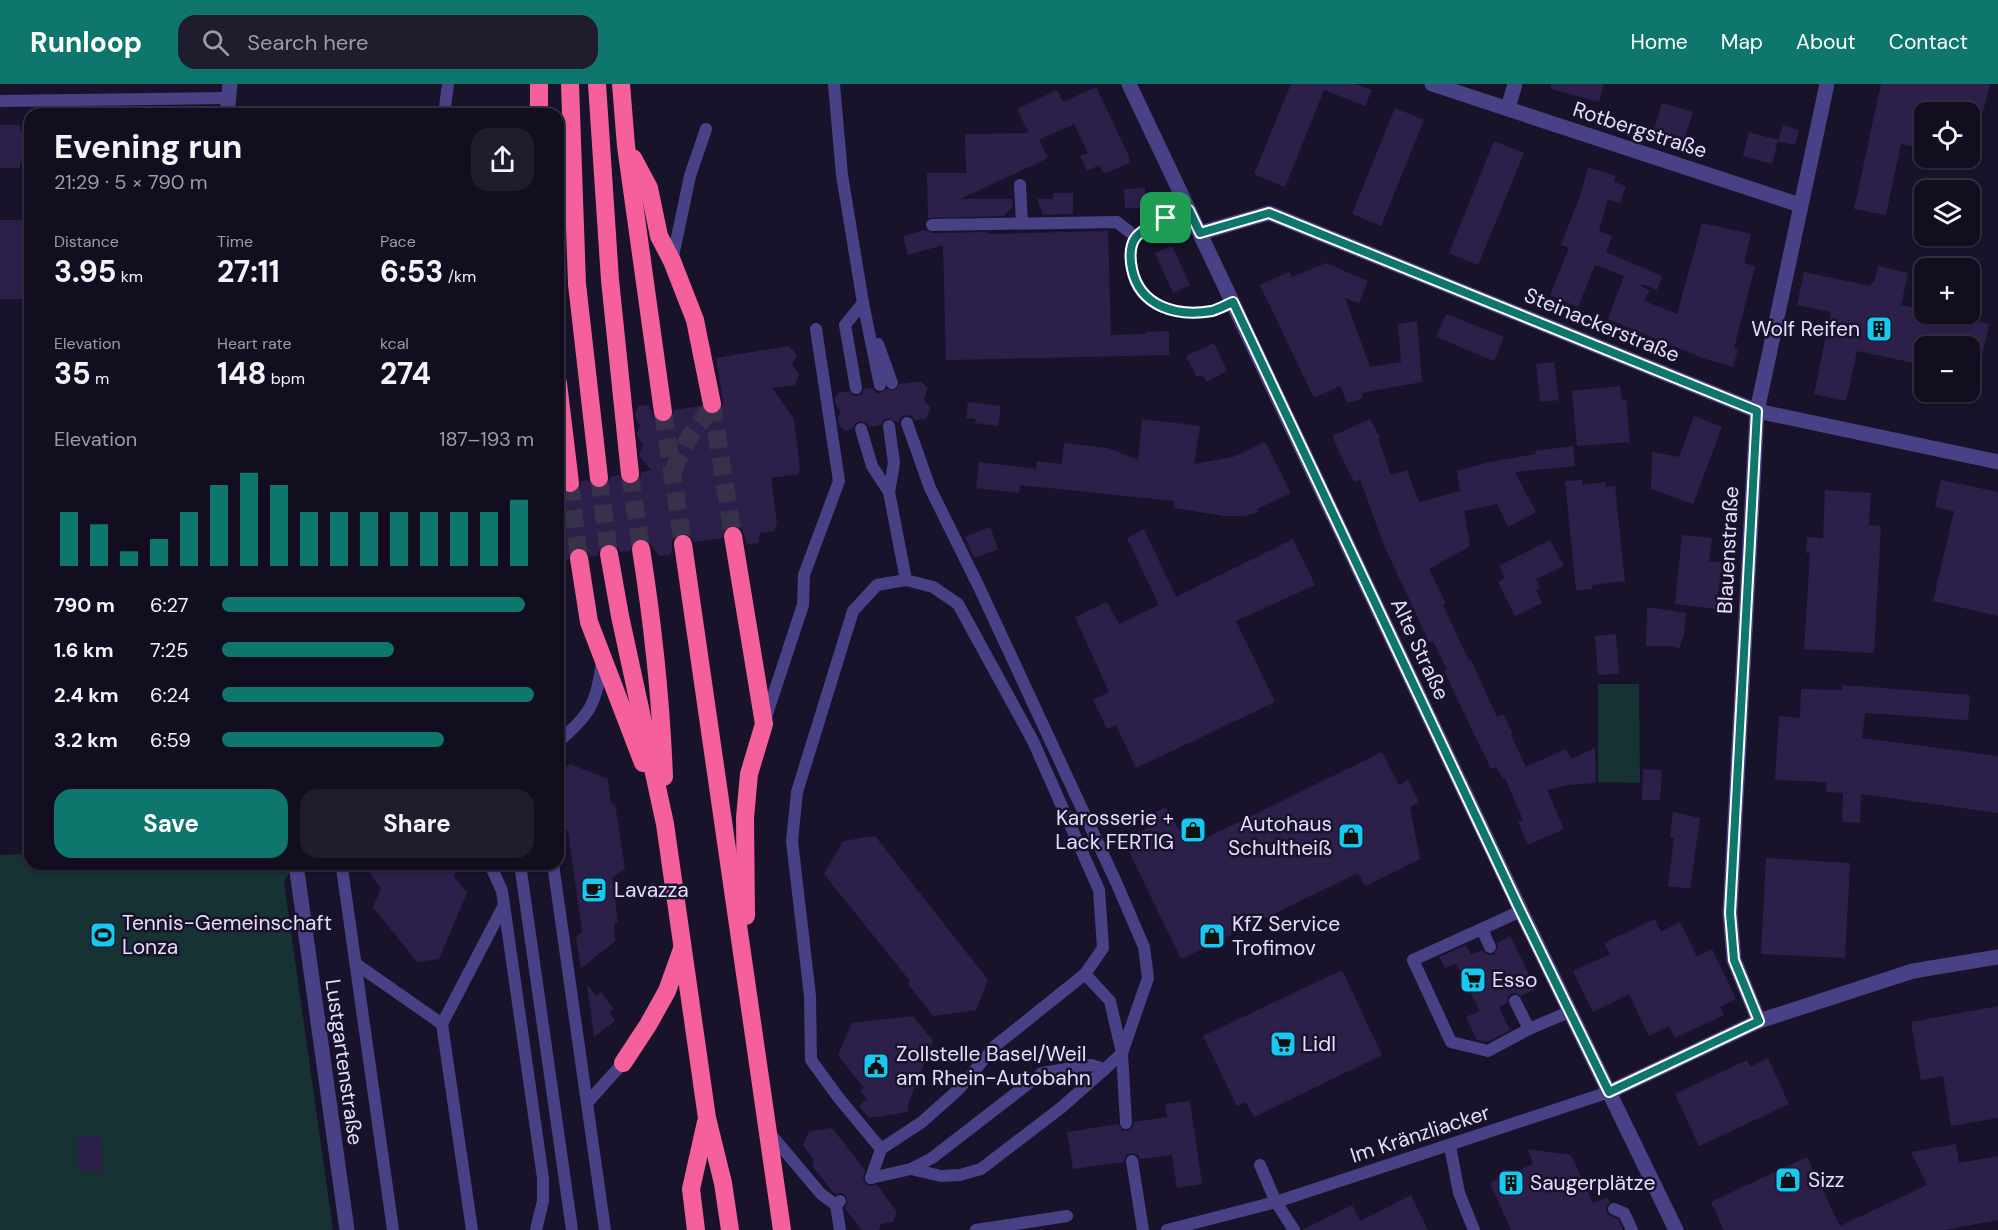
<!DOCTYPE html>
<meta charset="utf-8">
<style>
:root{--surface:#120e20;--page:#1f1c2d;--text:#f1f3f6;--muted:#9c9ca5;--line:#312e3e;--accent:#0f766e}
body{margin:0;font-family:"DM Sans",sans-serif;background:var(--page);color:var(--text);height:100vh;display:flex;flex-direction:column;font-size:22px;white-space:nowrap}
*{box-sizing:border-box;margin:0}
p{font-size:20px;color:var(--muted)}
.icon{flex:none;width:33px;height:33px;fill:none;stroke:currentColor;stroke-width:2;stroke-linecap:round;stroke-linejoin:round}
.map{position:relative;flex:1;overflow:hidden}
.panel{position:absolute;left:24px;top:24px;width:540px;height:762px;display:flex;flex-direction:column;background:var(--surface);border-radius:18px;box-shadow:0 2px 4px #0004,0 0 0 2px var(--line)}
.panel>*{flex:none}
.buttons{position:absolute;left:1914px;top:18px;display:grid;gap:12px}
.buttons a{display:grid;place-items:center;width:66px;height:66px;border-radius:12px;background:var(--surface);box-shadow:0 2px 4px #0004,0 0 0 2px var(--line);font-size:30px}
.pin{position:absolute;display:grid;place-items:center;width:51px;height:51px;color:#fff;margin:-26px;border-radius:12px;box-shadow:0 3px 9px #0006}
.round{display:grid;place-items:center;flex:none;width:63px;height:63px;border-radius:18px;background:var(--page)}
.overview{display:flex;align-items:center;justify-content:space-between;height:102px;padding:0 30px}
h1{font-size:33px;font-weight:700;line-height:45px}
.metrics{display:grid;grid-template-columns:repeat(3,1fr);gap:9px;height:102px;padding:6px 30px}
.metrics div{display:grid;align-content:center}
.metrics b{font-size:30px;font-weight:700}
.metrics small{font-size:16px;font-weight:400}
.metrics p{font-size:16px}
.chart{height:168px;padding:12px 30px}
.chart p{display:flex;justify-content:space-between}
.chart svg{width:100%;height:108px;margin-top:6px;stroke:var(--accent);stroke-width:6}
.button{display:flex;gap:12px;margin-top:auto;padding:12px 30px}
.button a{flex:1;height:69px;border-radius:18px;background:var(--accent);color:#fff;font-size:24px;font-weight:700;line-height:69px;text-align:center}
.button a+a{background:var(--page);color:var(--text)}
ul{padding:0 30px;list-style:none;font-size:20px}
li{display:grid;grid-template-columns:96px 72px 1fr;align-items:center;height:45px}
li i{height:15px;border-radius:8px;background:var(--accent)}
header{display:flex;align-items:center;gap:36px;box-sizing:border-box;height:84px;padding:0 30px;background:var(--accent);color:#fff}
header strong{font-size:28px}
nav{display:flex;gap:33px;margin-inline-start:auto;font-size:21px}
.search{width:420px;height:54px;background:var(--page);display:flex;align-items:center;gap:15px;box-sizing:border-box;padding:0 21px;border-radius:18px;color:var(--muted);font-size:22px}
.map>svg:first-child{display:block}
.green{fill:#163233}
.building{fill:#2c204a}
.lines{fill:none;stroke-linecap:round;stroke-linejoin:round}
.motorway-tunnel{stroke:#37314a;stroke-width:18;stroke-dasharray:18 9;stroke-linecap:butt}
.service{stroke:#494186;stroke-width:12}
.minor{stroke:#494186;stroke-width:15}
.motorway{stroke:#f5609c;stroke-width:18}
.route-casing{stroke:#fff;stroke-width:12}
.route{stroke:#0f766e;stroke-width:8}
.labels{text-anchor:middle;stroke-width:5;stroke-linejoin:round;paint-order:stroke}
.street-label{font-size:21px;fill:#e4ddfd;stroke:#18132a}
.poi-label{font-size:21px;fill:#e4ddfd;stroke:#18132a;text-anchor:start}
</style>
<header>
<strong>Runloop</strong>
<div class="search"><svg class="icon" aria-label="search" viewBox="0 0 24 24"><circle cx="10" cy="10" r="6"/><path d="M15 15l6 6"/></svg>Search here</div>
<nav><a>Home</a><a>Map</a><a>About</a><a>Contact</a></nav>
</header>
<div class="map">
<svg width="1998" height="1146" viewBox="0 0 1998 1146">
<rect width="100%" height="100%" fill="#18132a"/>
<g class="green">
<path d="M1598,600H1639L1640,699L1598,698Z"/>
<path d="M30,770V780H294L284,798L333,1146H0V771Z"/>
</g>
<g class="building">
<path d="M1291,0H1356L1372,6L1365,22L1324,6L1285,103L1254,90Z"/>
<path d="M1551,0H1604L1599,18L1551,5Z"/>
<path d="M1881,0H1990L1983,28H1924V65L1901,60L1886,131L1854,125Z"/>
<path d="M1096,3L1129,72V79L1104,90L1099,81L1087,87L1080,72L1088,69L1074,40L1039,56L1048,74L960,115H1012L1013,122L1004,132L928,134L927,89H966L965,50L1029,49L1017,25L1057,6L1063,18Z"/>
<path d="M1662,19L1693,28L1684,55L1680,54L1678,61L1652,52Z"/>
<path d="M1395,24L1424,36L1381,142L1352,130Z"/>
<path d="M0,41H20V46H30V78H20V84H0Z"/>
<path d="M1783,41L1799,46L1795,61L1778,57Z"/>
<path d="M1749,48L1778,56L1772,80L1743,72Z"/>
<path d="M1494,57L1524,69L1478,181L1449,169Z"/>
<path d="M1588,83L1615,92L1614,98L1626,102L1620,119L1608,115L1599,147L1612,152L1606,168L1662,192L1657,206L1642,200L1641,202L1649,206L1644,217L1677,230L1702,139L1751,150L1744,179L1755,182L1734,264L1738,265L1733,283L1705,275L1608,235L1624,192L1595,181L1578,223L1550,211L1569,164L1561,161L1580,112Z"/>
<path d="M1145,104V124H1125L1124,105Z"/>
<path d="M1053,109H1073V130L1043,131L1037,115H1053Z"/>
<rect x="0" y="136" width="30" height="79"/>
<path d="M925,146L932,149L988,148L986,150L1108,147L1111,251L1146,250V248L1169,247V271L946,276L943,161L908,171L903,152Z"/>
<path d="M1172,162L1190,201L1173,209L1155,169Z"/>
<path d="M1326,179L1368,197L1359,219L1345,214L1370,283L1401,278L1398,240L1417,237L1422,298L1361,309L1363,313L1354,318H1347L1340,302L1314,314L1260,201L1289,188L1292,193Z"/>
<path d="M1878,182L1908,189L1901,221L1924,226V230H1942L1989,240L1977,295L1970,294V262H1924V281L1857,267L1846,317L1814,310L1831,228L1797,221L1804,188L1871,202L1872,198L1874,199Z"/>
<path d="M1446,230L1504,253L1494,277L1436,253Z"/>
<path d="M1214,259L1227,287L1206,298L1203,291L1197,293L1186,272Z"/>
<path d="M789,262L797,271L792,281L799,290L795,301L772,304L794,335L800,384L798,390L771,394L777,439L774,447L760,449L758,459L747,460L742,445L737,442L732,441L725,444L722,454L694,458L688,450L677,451L672,456V465L670,471L659,472L649,458L640,454L634,457L630,467L620,468L617,462L608,459L601,462L598,471L590,473L587,467L578,463L572,466L568,476L558,477V400L565,409L572,410L580,404L581,397L588,396L594,404L601,405L609,399L610,393L619,391L625,400L632,401L640,395L641,388L651,386L639,372L643,360L638,353L637,349L640,342L636,335L635,330L638,322L648,321L655,335L664,339L670,336L674,326L701,322L708,330L715,331L720,328L723,318L716,274Z"/>
<path d="M1554,278L1559,316L1540,318L1536,280Z"/>
<path d="M921,297L927,304L924,316L931,324L926,335L915,336L912,332L905,331L900,334L899,339L887,334L884,336L881,341L869,343L866,339L859,337L855,340L853,345L844,347L839,341L838,333L841,327L836,321L835,315L838,309L849,307L853,311L857,312L862,310L864,305L872,304L877,309H881L887,305L895,306L900,300Z"/>
<path d="M1620,302L1622,316L1626,315L1630,358L1577,362L1572,307Z"/>
<path d="M968,318L1001,322L998,342L975,339L976,335L966,334Z"/>
<path d="M1694,332L1722,343L1693,420L1651,405L1652,368L1679,373Z"/>
<path d="M1142,335L1200,342L1194,380L1233,373L1265,358L1291,409L1257,425L1259,428L1245,432H1224L1174,424V417L1020,401L1019,409L976,404L979,378L1036,385L1037,377L1062,380L1064,359L1108,364L1138,376Z"/>
<path d="M1370,335L1380,354L1378,355L1391,391L1407,386L1419,418L1460,407L1457,387L1490,378L1536,370L1535,367L1573,362L1575,382L1515,388L1536,428L1508,443L1497,420L1464,427L1470,462L1429,485L1446,520L1443,521L1469,577L1471,576L1497,633L1503,630L1513,650L1511,651L1526,683L1566,665L1571,675L1595,664L1596,699L1568,701L1547,706L1564,745L1528,761L1518,738L1523,736L1505,694L1503,695L1496,683L1491,685L1444,587L1447,586L1433,557L1429,558L1383,459L1360,395L1354,398L1334,357L1333,352Z"/>
<path d="M1582,396V401L1605,398L1606,403L1615,402L1625,497L1592,501V505L1576,506L1565,397Z"/>
<path d="M1941,396L1998,408V532L1933,517L1954,427L1935,423Z"/>
<path d="M1825,406L1871,409L1869,441L1881,442L1874,569L1804,565L1810,469H1806L1807,453L1823,454Z"/>
<path d="M990,443L998,465L974,474L965,453Z"/>
<path d="M1144,445L1176,513L1293,455L1315,501L1236,537L1275,618L1136,684L1116,641L1107,645L1093,616L1109,608L1075,533L1107,518L1119,540L1159,521L1127,454Z"/>
<path d="M1682,451L1712,454L1709,477L1722,479L1716,525L1675,520Z"/>
<path d="M1550,456L1564,482L1536,495L1540,504L1536,506L1542,519L1515,532L1498,498L1505,494L1499,482Z"/>
<path d="M1647,523L1686,529L1684,550L1679,565L1671,562H1646Z"/>
<path d="M1616,550L1619,590L1598,591L1595,552Z"/>
<path d="M1843,601L1970,611L1968,636L1865,629L1862,654L1998,672V729L1861,710L1860,739L1842,738L1843,709L1826,708L1827,698L1775,696L1779,632L1800,634L1801,605L1842,606Z"/>
<path d="M1382,668L1399,701L1408,696L1419,718L1410,723L1420,775L1365,802L1358,789L1181,875L1123,755L1154,741L1149,731L1166,723L1179,746L1198,737L1206,754Z"/>
<path d="M570,680L608,695L611,719L615,720L625,785L612,794L618,837L614,840L615,857L581,884L576,854L582,847L568,747L562,744L558,716V690Z"/>
<path d="M1643,685L1662,686L1660,716H1642Z"/>
<path d="M1673,728L1700,734L1690,805L1668,802L1674,754L1670,753Z"/>
<path d="M875,752L988,896L976,926L933,932L908,900L910,897L824,790L843,757Z"/>
<path d="M1766,774L1850,779L1845,874L1761,870Z"/>
<path d="M363,780H459L454,793L467,809L439,875L417,878L373,823L381,804Z"/>
<path d="M1655,835L1661,848L1680,838L1697,873L1712,865L1736,915L1720,923L1724,931L1675,954L1669,942L1649,952L1629,910L1593,928L1573,887L1610,870L1604,859Z"/>
<path d="M1510,852L1536,905L1521,912L1516,909H1512L1508,913L1507,919L1499,923L1510,946L1487,958L1477,956L1466,933L1480,927L1456,879L1445,884L1439,873L1466,861L1471,871L1482,866L1486,870L1493,871L1498,864L1497,859Z"/>
<path d="M1342,886L1382,971L1254,1033L1246,1018L1237,1022L1203,952Z"/>
<path d="M587,900L596,912L601,908L614,925L609,928L615,937L594,953Z"/>
<path d="M1998,922V1034L1951,1042L1943,992L1921,996L1911,938Z"/>
<path d="M913,932L933,957L908,1020V1028L869,1034L859,1022L867,1015L860,1007L864,1004L838,971L852,939Z"/>
<path d="M1768,974L1789,1020L1699,1062L1675,1010L1747,976L1750,983Z"/>
<path d="M1190,1017L1202,1100L1177,1104L1172,1071L1140,1075L1138,1071L1131,1069L1126,1071L1124,1078L1073,1085L1067,1048L1118,1040L1122,1046L1127,1047L1133,1043L1134,1038L1167,1033L1165,1020Z"/>
<path d="M832,1044L865,1086L863,1095L865,1099L869,1102L877,1101L897,1128L893,1138L881,1140L879,1146H862L845,1124L848,1119L846,1112L842,1109L835,1110L833,1108L812,1082L814,1076L803,1061L809,1047Z"/>
<path d="M101,1052L102,1087H78V1053Z"/>
<path d="M1956,1060L1959,1079L1998,1072V1136L1944,1146H1724L1711,1118L1807,1073L1840,1142L1927,1101L1911,1068Z"/>
<path d="M1528,1065L1571,1071L1593,1119L1608,1113L1610,1118L1606,1123L1607,1130L1618,1135L1623,1146H1511L1490,1099L1533,1080Z"/>
<path d="M1411,1111L1428,1146H1302L1352,1121L1360,1137Z"/>
</g>
<g class="lines">
<g class="motorway-tunnel">
<path d="M712,320L733,452"/>
<path d="M663,328L683,460"/>
<path d="M674,387C681,361 696,343 713,323"/>
<path d="M630,390L641,465"/>
<path d="M599,394L609,470"/>
<path d="M570,399L579,474"/>
</g>
<g class="service">
<path d="M834,0L842,91L863,219L880,301"/>
<path d="M0,17L228,14"/>
<path d="M444,30L448,0"/>
<path d="M1020,101L1022,139"/>
<path d="M1189,126C1175,131 1144,142 1136,153C1129,162 1130,175 1132,185C1139,223 1177,233 1212,227C1219,225 1226,221 1233,218"/>
<path d="M932,141L1117,138L1136,153"/>
<path d="M672,177L690,92L706,45"/>
<path d="M878,260L892,299"/>
<path d="M856,304L845,241L863,219"/>
<path d="M907,339L930,404L978,501L1116,798L1144,863L1148,894L1122,969L1126,1039"/>
<path d="M861,345L872,382L889,408"/>
<path d="M765,636L803,521L804,491L839,397L816,245"/>
<path d="M558,658C590,631 597,619 602,577"/>
<path d="M343,780L342,784L393,1146"/>
<path d="M490,780L502,807L543,1094V1117L536,1146"/>
<path d="M520,780L572,1146"/>
<path d="M553,780L605,1146"/>
<path d="M1521,827L1413,876L1451,958L1488,967L1529,945L1569,928"/>
<path d="M1482,845L1490,863"/>
<path d="M356,880L442,940L504,821"/>
<path d="M1515,917L1529,945"/>
<path d="M442,940L472,1146"/>
<path d="M587,1019L623,979"/>
<path d="M768,1047L821,1110L836,1121"/>
<path d="M1450,1062L1459,1109L1474,1146"/>
<path d="M881,1065L838,1013L811,976L810,912L792,757L797,708L853,527L877,501L906,496"/>
<path d="M1132,1077L1143,1146"/>
<path d="M911,1085L941,1092L960,1091L981,1085L1062,1023L1105,985"/>
<path d="M871,1094L881,1065L922,1038L959,1005L995,962L1085,890L1103,864L1099,806L1033,657L958,520L933,503L906,496L889,408L894,379L889,342"/>
<path d="M871,1094L911,1085L932,1074L1042,989L1091,981L1105,985L1122,969L1110,917L1085,890"/>
<path d="M840,1117L836,1121L840,1146"/>
<path d="M1614,1125L1624,1129L1632,1146"/>
<path d="M976,1146L1067,1132"/>
<path d="M1167,1146L1276,1118L1260,1081"/>
<path d="M1294,1146L1276,1118L1609,1008"/>
</g>
<g class="minor">
<path d="M1129,0L1521,827L1676,1146"/>
<path d="M1432,0L1800,121"/>
<path d="M1508,24L1515,0"/>
<path d="M227,30L230,0"/>
<path d="M1200,149L1269,129L1757,327L1998,378"/>
<path d="M296,780L347,1146"/>
<path d="M1759,937L1734,876L1730,829L1757,327L1827,0"/>
<path d="M1609,1008L1759,937L1913,887L1998,873"/>
</g>
<g class="motorway">
<path d="M570,0L577,200L599,394"/>
<path d="M597,0L610,196L630,390"/>
<path d="M621,0L626,62L663,328"/>
<path d="M539,30V0"/>
<path d="M633,74L649,104L659,152L672,177L695,236L712,320"/>
<path d="M558,299L570,399"/>
<path d="M733,452L764,640L749,690L745,734L746,832"/>
<path d="M683,460L782,1146"/>
<path d="M641,465C653,541 661,617 664,693"/>
<path d="M609,470L620,532L665,740L707,1034L723,1099L730,1146"/>
<path d="M579,474L589,538L643,679"/>
<path d="M623,979L648,941L667,907L682,865"/>
<path d="M696,1146L691,1105L706,1038"/>
</g>
</g>
<g class="lines">
<g class="route-casing">
<path id="route" d="M1189,126L1200,149L1269,129L1757,327L1730,829L1734,876L1759,937L1609,1008L1521,828L1233,218C1226,221 1219,225 1212,227C1177,233 1140,223 1132,185C1130,175 1129,162 1136,153C1145,142 1175,131 1189,126Z"/>
</g>
<use href="#route" class="route"/>
</g>
<defs>
<g id="building-square" transform="scale(1.35)"><rect x="-9" y="-9" width="18" height="18" rx="4" fill="#16c9f1" stroke="#18132a"/><path d="M-4-6H4V6H1V3H-1V6H-4ZM-2.5-4.3h1.7v1.8h-1.7ZM.8-4.3h1.7v1.8H.8ZM-2.5-1h1.7V.8h-1.7ZM.8-1h1.7V.8H.8Z" fill="#111"/></g>
<g id="shop-square" transform="scale(1.35)"><rect x="-9" y="-9" width="18" height="18" rx="4" fill="#16c9f1" stroke="#18132a"/><path d="M-5-2.5h2.3a2.7 3.5 0 0 1 5.4 0H5L5.5 6h-11ZM-1.5-2.5h3a1.5 2.3 0 0 0-3 0Z" fill="#111"/></g>
<g id="cafe-square" transform="scale(1.35)"><rect x="-9" y="-9" width="18" height="18" rx="4" fill="#16c9f1" stroke="#18132a"/><path d="M-5.5-4.5H6V0H3Q3 3.5 0 3.5H-2.5Q-5.5 3.5-5.5 0ZM3-3.2v2h1.7v-2ZM-6 4.5H4V6H-6Z" fill="#111"/></g>
<g id="stadium-square" transform="scale(1.35)"><rect x="-9" y="-9" width="18" height="18" rx="4" fill="#16c9f1" stroke="#18132a"/><path d="M0-5a6.5 5 0 1 0 0 10a6.5 5 0 1 0 0-10ZM-3.5-1.8h7v3.6h-7Z" fill="#111"/></g>
<g id="supermarket-square" transform="scale(1.35)"><rect x="-9" y="-9" width="18" height="18" rx="4" fill="#16c9f1" stroke="#18132a"/><path d="M-6-5.5h2.5l.6 2H6L4.5 2H-2.5L-4.4-4H-6ZM-1.5 3.2a1.3 1.3 0 1 0 .1 0ZM3 3.2a1.3 1.3 0 1 0 .1 0Z" fill="#111"/></g>
<g id="civic-square" transform="scale(1.35)"><rect x="-9" y="-9" width="18" height="18" rx="4" fill="#16c9f1" stroke="#18132a"/><path d="M-.6-6.5H3V-4.5H.6V-3L4-1V1h2V6H-6V1h2V-1L-.6-3ZM-1.2 2.5V6h2.4V2.5Z" fill="#111"/></g>
</defs>
<g fill-rule="evenodd">
<use href="#building-square" x="1879" y="245"/>
<use href="#shop-square" x="1193" y="746"/>
<use href="#shop-square" x="1351" y="752"/>
<use href="#cafe-square" x="594" y="806"/>
<use href="#stadium-square" x="103" y="851"/>
<use href="#shop-square" x="1212" y="852"/>
<use href="#supermarket-square" x="1473" y="896"/>
<use href="#supermarket-square" x="1283" y="960"/>
<use href="#civic-square" x="876" y="982"/>
<use href="#shop-square" x="1788" y="1096"/>
<use href="#building-square" x="1511" y="1099"/>
</g>
<g class="labels">
<g class="street-label">
<text transform="translate(1640 46) rotate(18)" y="7">Rotbergstraße</text>
<text transform="translate(1602 241) rotate(22)" y="7">Steinackerstraße</text>
<text transform="translate(1728 466) rotate(-87)" y="7">Blauenstraße</text>
<text transform="translate(1420 565) rotate(65)" y="7">Alte Straße</text>
<text transform="translate(344 978) rotate(82)" y="7">Lustgartenstraße</text>
<text transform="translate(1420 1050) rotate(-18)" y="7">Im Kränzliacker</text>
</g>
<g class="poi-label">
<text x="1860" y="252" text-anchor="end">Wolf Reifen</text>
<text x="1174" y="741" text-anchor="end">Karosserie +<tspan x="1174" dy="24">Lack FERTIG</tspan></text>
<text x="1332" y="747" text-anchor="end">Autohaus<tspan x="1332" dy="24">Schultheiß</tspan></text>
<text x="614" y="813">Lavazza</text>
<text x="122" y="846">Tennis-Gemeinschaft<tspan x="122" dy="24">Lonza</tspan></text>
<text x="1232" y="847">KfZ Service<tspan x="1232" dy="24">Trofimov</tspan></text>
<text x="1492" y="903">Esso</text>
<text x="1302" y="967">Lidl</text>
<text x="896" y="977">Zollstelle Basel/Weil<tspan x="896" dy="24">am Rhein-Autobahn</tspan></text>
<text x="1808" y="1103">Sizz</text>
<text x="1530" y="1106">Saugerplätze</text>
</g>
</g>
</svg>
<div class="buttons">
<a><svg class="icon" aria-label="locate" viewBox="0 0 24 24"><circle cx="12" cy="12" r="6"/><path d="M12 2v4M12 18v4M2 12h4M18 12h4"/></svg></a>
<a><svg class="icon" aria-label="layers" viewBox="0 0 24 24"><path d="M12 4l9 5-9 5-9-5zM3 14l9 5 9-5"/></svg></a>
<a>+</a>
<a>−</a>
</div>
<div class="pin" style="left:1166px;top:134px;background:#1e9e55"><svg class="icon" aria-label="arrive" viewBox="0 0 24 24"><path d="M6 21V4h12l-3 4 3 4H6"/></svg></div>
<section class="panel">
<div class="overview"><div><h1>Evening run</h1><p>21:29 · 5 × 790 m</p></div><a class="round"><svg class="icon" aria-label="share" viewBox="0 0 24 24"><path d="M12 15V3M7 8l5-5 5 5M5 13v7h14v-7"/></svg></a></div>
<div class="metrics">
<div><p>Distance</p><b>3.95<small> km</small></b></div>
<div><p>Time</p><b>27:11</b></div>
<div><p>Pace</p><b>6:53<small> /km</small></b></div>
</div>
<div class="metrics">
<div><p>Elevation</p><b>35<small> m</small></b></div>
<div><p>Heart rate</p><b>148<small> bpm</small></b></div>
<div><p>kcal</p><b>274</b></div>
</div>
<div class="chart"><p><span>Elevation</span>187–193 m</p>
<svg viewBox="0 0 160 44" preserveAspectRatio="none"><path d="M5 44V22M15 44V27M25 44V38M35 44V33M45 44V22M55 44V11M65 44V6M75 44V11M85 44V22M95 44V22M105 44V22M115 44V22M125 44V22M135 44V22M145 44V22M155 44V17"/></svg>
</div>
<ul>
<li><b>790 m</b>6:27<i style="width:97%"></i></li>
<li><b>1.6 km</b>7:25<i style="width:55%"></i></li>
<li><b>2.4 km</b>6:24<i style="width:100%"></i></li>
<li><b>3.2 km</b>6:59<i style="width:71%"></i></li>
</ul>
<div class="button"><a>Save</a><a>Share</a></div>
</section>
</div>
